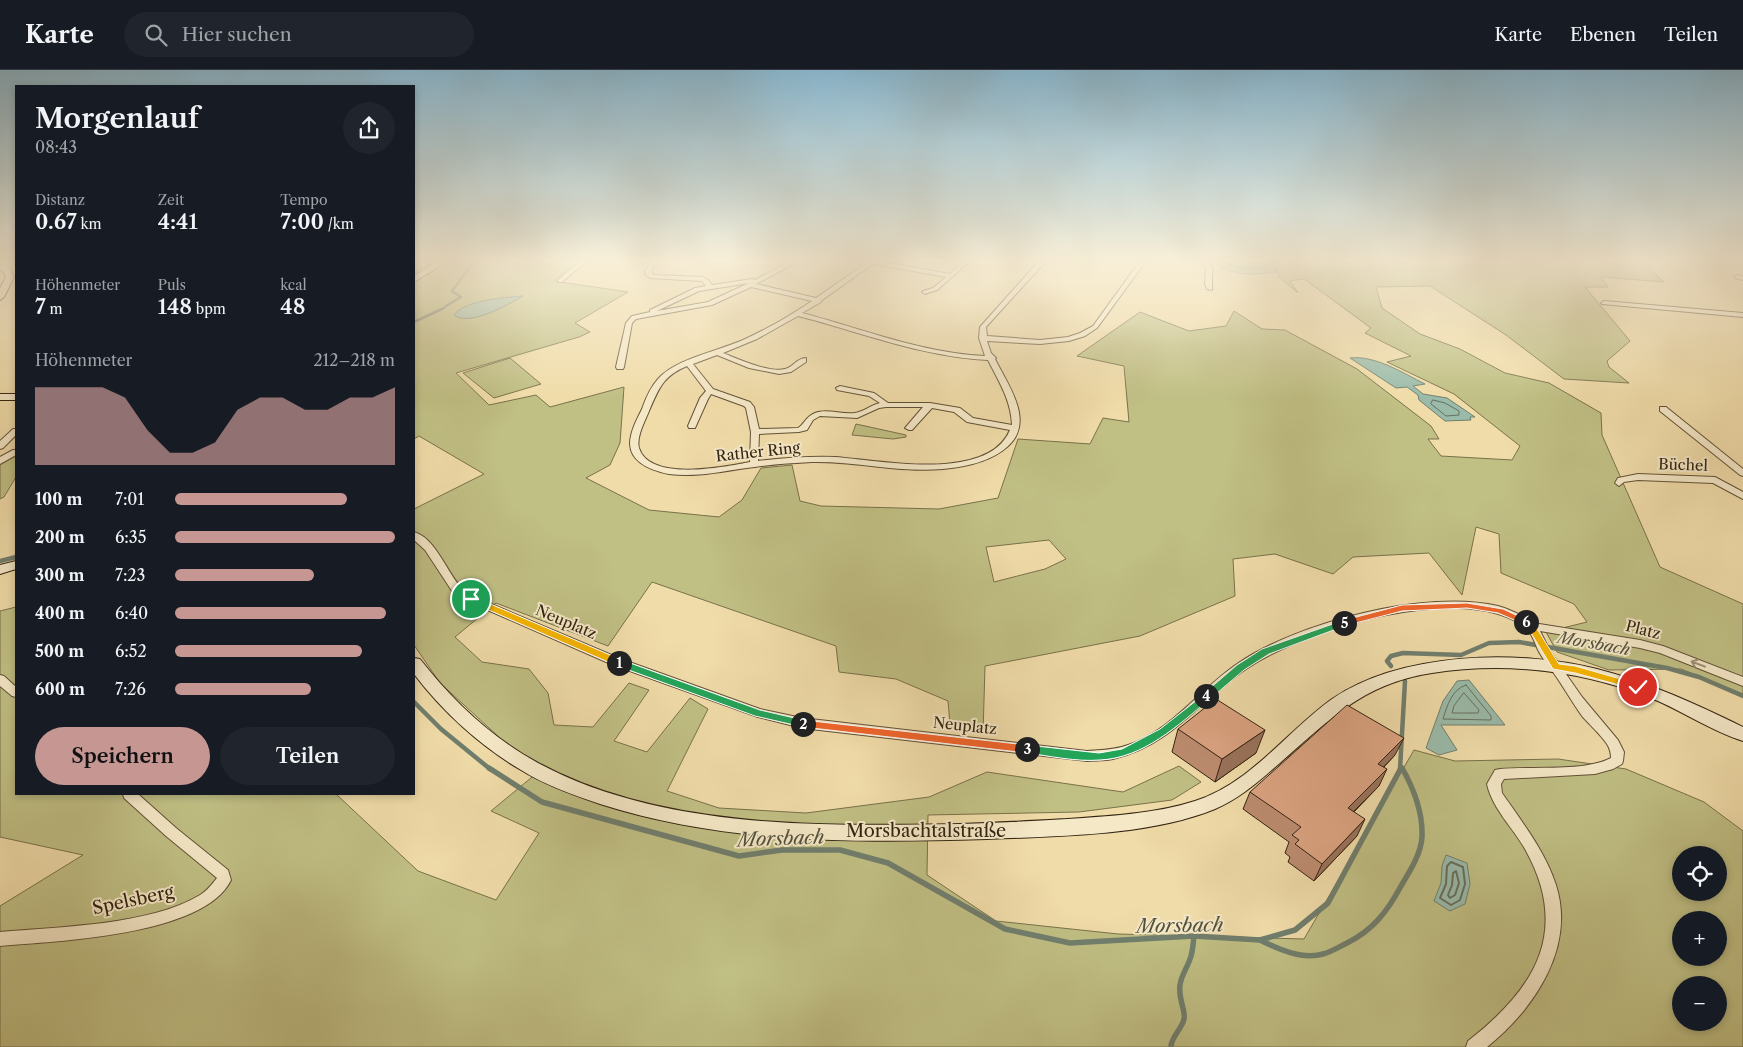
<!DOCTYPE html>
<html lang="de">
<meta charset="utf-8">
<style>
:root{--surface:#171b24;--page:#20242c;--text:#f1f3f6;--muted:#9ea1a6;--line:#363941;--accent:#c59692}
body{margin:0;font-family:"Libre Caslon Text",serif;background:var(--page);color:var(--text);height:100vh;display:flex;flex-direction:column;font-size:19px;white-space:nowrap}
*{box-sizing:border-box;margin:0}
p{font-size:16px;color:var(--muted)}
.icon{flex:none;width:28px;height:28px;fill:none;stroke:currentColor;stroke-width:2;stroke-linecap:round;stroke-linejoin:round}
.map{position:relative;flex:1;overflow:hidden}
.side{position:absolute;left:15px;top:15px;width:400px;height:710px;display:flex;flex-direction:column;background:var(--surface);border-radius:0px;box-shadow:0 2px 8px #0003}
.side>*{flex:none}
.tools{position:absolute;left:1672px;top:776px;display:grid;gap:10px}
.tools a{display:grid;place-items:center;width:55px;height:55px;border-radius:50%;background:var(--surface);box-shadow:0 2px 8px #0003;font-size:25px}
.pin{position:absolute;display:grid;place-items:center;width:42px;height:42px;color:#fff;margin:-21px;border:2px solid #fff;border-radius:50%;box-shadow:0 1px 5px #0007}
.km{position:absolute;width:25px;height:25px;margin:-12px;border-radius:50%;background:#222;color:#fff;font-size:14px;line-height:25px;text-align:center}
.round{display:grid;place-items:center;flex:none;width:52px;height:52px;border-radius:26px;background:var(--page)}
.headline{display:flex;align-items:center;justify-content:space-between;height:85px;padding:0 20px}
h1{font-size:28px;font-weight:600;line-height:38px}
.stats{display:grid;grid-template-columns:repeat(3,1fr);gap:8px;height:85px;padding:5px 20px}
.stats div{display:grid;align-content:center}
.stats b{font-size:21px;font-weight:600}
.stats small{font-size:14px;font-weight:400}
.stats p{font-size:14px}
.chart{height:140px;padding:10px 20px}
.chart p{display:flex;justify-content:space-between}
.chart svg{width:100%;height:90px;margin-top:5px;fill:var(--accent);opacity:.7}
.cta{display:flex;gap:10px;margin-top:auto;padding:10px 20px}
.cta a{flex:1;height:58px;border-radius:30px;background:var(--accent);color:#111;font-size:20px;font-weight:600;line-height:58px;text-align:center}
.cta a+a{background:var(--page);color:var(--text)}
ul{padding:0 20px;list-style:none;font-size:16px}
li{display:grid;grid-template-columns:80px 60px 1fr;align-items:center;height:38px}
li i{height:12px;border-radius:6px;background:var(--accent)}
header{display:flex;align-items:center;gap:30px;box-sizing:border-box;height:70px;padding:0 25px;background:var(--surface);border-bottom:1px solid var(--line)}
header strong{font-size:24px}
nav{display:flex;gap:28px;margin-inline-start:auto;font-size:18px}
.search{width:350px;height:45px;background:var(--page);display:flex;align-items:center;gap:12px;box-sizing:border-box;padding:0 18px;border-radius:28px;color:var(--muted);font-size:19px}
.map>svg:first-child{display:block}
.green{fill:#c0bf84;stroke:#79714a;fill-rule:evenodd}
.water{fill:#9abbaa;stroke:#707e6d}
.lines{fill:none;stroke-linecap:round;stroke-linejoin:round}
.shore-far1{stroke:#666f5e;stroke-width:1}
.shore{stroke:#666f5e;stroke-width:2}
.stream-far2{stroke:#707e6d;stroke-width:2.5}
.stream-far1{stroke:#707e6d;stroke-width:4.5}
.stream{stroke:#707e6d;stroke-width:5.5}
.street-casing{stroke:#625137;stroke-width:2}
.secondary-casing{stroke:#322311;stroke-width:2}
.street{fill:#f5e8c7;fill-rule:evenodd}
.secondary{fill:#f5e8c7;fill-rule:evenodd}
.wall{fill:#bd8c70;stroke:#322311}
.shaded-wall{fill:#9a725b;stroke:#322311}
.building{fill:#dca382;stroke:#322311}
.oneway{stroke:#9d8f75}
.split-1{fill:#f5b400;stroke:#fff}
.split-2{fill:#22a559;stroke:#fff}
.split-3{fill:#f0652b;stroke:#fff}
.split-4{fill:#22a559;stroke:#fff}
.split-5{fill:#22a559;stroke:#fff}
.split-6{fill:#f0652b;stroke:#fff}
.split-7{fill:#f5b400;stroke:#fff}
.labels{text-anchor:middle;stroke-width:4;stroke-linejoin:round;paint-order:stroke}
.street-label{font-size:15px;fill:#322311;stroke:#f5e8c7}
.water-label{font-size:16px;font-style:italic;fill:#51513f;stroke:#f5e8c7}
.near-street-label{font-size:18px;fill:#322311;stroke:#f5e8c7}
.near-water-label{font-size:19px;font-style:italic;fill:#51513f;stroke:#f5e8c7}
</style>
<header>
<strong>Karte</strong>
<div class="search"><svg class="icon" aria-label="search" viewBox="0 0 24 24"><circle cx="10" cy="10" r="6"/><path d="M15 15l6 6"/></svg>Hier suchen</div>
<nav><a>Karte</a><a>Ebenen</a><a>Teilen</a></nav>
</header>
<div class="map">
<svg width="1743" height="977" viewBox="0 0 1743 977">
<rect width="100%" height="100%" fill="#f0dca9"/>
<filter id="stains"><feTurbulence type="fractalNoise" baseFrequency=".004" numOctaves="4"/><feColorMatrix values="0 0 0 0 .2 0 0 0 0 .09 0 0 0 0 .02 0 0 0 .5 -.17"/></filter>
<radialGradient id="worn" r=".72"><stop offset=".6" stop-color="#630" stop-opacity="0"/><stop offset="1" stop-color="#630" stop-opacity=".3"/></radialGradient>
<g class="green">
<path d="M423,191H577L554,211L628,222L575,253L590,262L579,267L456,303L489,335L536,325L550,337L624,317L620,373L610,395L586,408L649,440L719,447L742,430L761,398L792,395L800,431L821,436L939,439L998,428L1018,369L1090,374L1103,348L1129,352L1124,296L1077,286L1140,242L1189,261L1226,256L1234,241L1262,259L1285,260L1357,299L1431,356L1439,369H1428L1441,386L1512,390L1520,376L1454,324L1387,292L1411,286L1365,263L1371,258L1304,209L1290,211L1298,223L1279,207L1272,191H1642L1664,212L1601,207L1608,217H1585L1630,271L1607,291L1609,297L1629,313L1564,309L1506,265L1430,216L1376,217L1382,238L1420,264L1460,279L1505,303L1549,313L1601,343L1602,365L1660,497L1743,534V624L1681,599L1609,600L1557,582L1546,562L1587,552L1574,534L1501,503L1499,464L1476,457L1462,525L1429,483L1353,487L1333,504L1275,484L1233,489L1235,526L1140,566L985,596L983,664L950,654L948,631L896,609L839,602L836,576L652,512L608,576L496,533L455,567L482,592L529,599L548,623L554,655L593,657L629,613L649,620L614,671L647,682L690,628L708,639L667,721L719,738L806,743L929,727L987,702L1123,722L1179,696L1201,712L1172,730L1079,742L928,745L927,805L996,851L1118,864L1304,869L1414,680L1455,691L1558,689L1626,699L1704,732L1743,761V977H0V836L83,785L0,767V541L16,537V724H336L418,801L496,830L539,763L491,741L543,698L524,690L440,613L414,575V439L484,404L419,366L414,369V201L427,195ZM1049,470L1066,489L1045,499L994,512L986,477ZM1681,785H1719V822H1681ZM1681,850H1719V888H1681ZM1681,915H1719V952H1681Z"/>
<path d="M510,288L541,314L494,328L463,303Z"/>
<path d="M856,354L906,365V367L893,369L852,365Z"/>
<path d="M16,386V407L4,427L0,429V395Z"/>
</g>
<g class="water">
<path d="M1224,191H1272L1277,202C1258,205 1236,206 1219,196Z"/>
<path d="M521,226H523C507,235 470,257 454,245C465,230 503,228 521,226Z"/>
<path d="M1350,288C1375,285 1403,303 1425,314L1413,316L1423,324L1447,328L1475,347H1470L1471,350L1445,351L1419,330L1418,325L1407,317L1396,318Z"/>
<path d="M1469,610L1505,655H1441L1457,680L1439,685L1426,678L1443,631L1457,611Z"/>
<path d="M1446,785L1467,793L1470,814L1465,834L1450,841L1434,831L1441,813L1442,796Z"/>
</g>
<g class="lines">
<g class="shore-far1">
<path d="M1227,191L1229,195L1251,199L1267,198L1268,191"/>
<path d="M1433,330L1445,333L1459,341V345L1446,346L1431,334Z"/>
<path d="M1466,615L1491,646V650L1443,649C1447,636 1452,619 1466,615Z"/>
<path d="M1464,623L1479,640L1478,643H1452L1454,636Z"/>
</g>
<g class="shore">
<path d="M1451,792L1463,797L1465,814L1460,830L1451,835L1440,828L1446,814L1447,796Z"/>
<path d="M1456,801L1459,813L1455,825L1450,828L1448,825L1452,815L1453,803Z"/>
</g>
<g class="stream-far2">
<path d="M446,236L461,227L452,221L474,191"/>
<path d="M414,252L444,238"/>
</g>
<g class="stream-far1">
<path d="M0,491L16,487"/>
<path d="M1391,596L1387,591L1391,586L1403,583L1461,585L1489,573L1519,572L1667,598L1699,607L1743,626"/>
<path d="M414,632L441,659L490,699"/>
<path d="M1401,697L1402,699"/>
<path d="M1400,699L1405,611"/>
</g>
<g class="stream">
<path d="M489,698L542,732L739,786L782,780H840L888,793L1005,859L1070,873L1194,866L1260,870L1295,860L1328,833L1401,698"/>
<path d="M1260,870C1278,879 1302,890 1323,884C1331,882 1339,877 1347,873C1373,860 1387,842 1401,816C1410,801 1421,784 1422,767C1423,742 1414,719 1402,698"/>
<path d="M1171,977C1171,967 1182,959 1184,949C1186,941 1178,929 1180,915C1181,906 1187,898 1190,889C1193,882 1193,874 1194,866"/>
</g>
<g class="street-casing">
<g id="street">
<path d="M580,191H587L562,212H558V210Z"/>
<path d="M652,191H658L651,201L654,205L703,207L708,210L712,215L752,209L755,210L791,191H799L756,214L816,228L869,191H879L950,204L963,191H970L937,220L925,224L922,222L923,221L933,218L946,207L873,194L822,230L821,232L802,243C863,259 922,283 985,286L979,268L980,257L1039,191H1046L986,257L987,266L1040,270L1068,267L1080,263L1093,256L1140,191H1146L1097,258L1085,266L1069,271L1040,274L987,271L991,283L996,288L995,289C1008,315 1036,352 1007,377C990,392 965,397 943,399C900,403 856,391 812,392C793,393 774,394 755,397C727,400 698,408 669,404C654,401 631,394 630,374C630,362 637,349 642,339C646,328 650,318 658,309C675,289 718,281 743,270C767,259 790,246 812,231L751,217L712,235L636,249L632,253L624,297L623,299H617L616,297L626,253L632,246L650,242V240L695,218L706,216L702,211L650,208L645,204V201ZM749,213L708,232L657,241L699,221ZM798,246C861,262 922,287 988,290C999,312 1011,330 1012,355L973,348L960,338L930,333H888L874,323L840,316L836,318L837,320L869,326L880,333C871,335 863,342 855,343C842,345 827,338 815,343C805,347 805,354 798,358L759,359L754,337L750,332L713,319L693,294L717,285L749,298L779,304L791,302L806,292V288C797,288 793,297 785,299C769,303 738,289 723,283L757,269ZM687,296L706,321L700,328L688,356L689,358H695L708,329L711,324L744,336L746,338L751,362L750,392C724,397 650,412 639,378C636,367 645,351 649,341C659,318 663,306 687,296ZM886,337H923L905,358L909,360H912L932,338L954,342L967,352L1010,360C988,413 879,390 835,387C809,386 784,388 758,391L759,364L799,362L807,360L813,350L820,346L857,348L879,338Z"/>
<path d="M1199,191H1206L1212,197V220L1207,219L1205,214L1206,197Z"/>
<path d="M1737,205L1743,206V210L1735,208V206Z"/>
<path d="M1604,231L1743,243V247L1602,234L1601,233Z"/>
<path d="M1660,337H1666L1743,399V406L1740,405L1660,341Z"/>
<path d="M13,359H16V365L3,378L0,379V371Z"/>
<path d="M13,380H16V385L0,394V387Z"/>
<path d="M1638,404L1715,407L1743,422V429L1713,413L1638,410L1624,412L1619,416L1615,413L1618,408Z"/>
<path d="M414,462C435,468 446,500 459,515C463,520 470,523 475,527L621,589L760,639L802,648L1087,681C1101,680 1114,680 1128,675C1171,661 1200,619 1237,594C1298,552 1426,519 1498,536C1509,539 1520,545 1530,549L1533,553L1640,570L1663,576L1743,607V616L1660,583L1640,578L1540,561L1550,581L1582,627L1618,670L1624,682L1623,691L1622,694L1613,699L1595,704L1504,709L1501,714L1502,723C1522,752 1545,781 1556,815C1576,878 1534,939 1487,977H1466L1468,971C1535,919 1571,861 1525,779C1513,758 1492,738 1487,714L1495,700L1500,699C1531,696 1585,702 1611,688C1611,683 1610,679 1607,674C1600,664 1590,655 1582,646C1572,632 1563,616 1553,602C1548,595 1542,588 1538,580C1534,571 1531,560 1522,555C1457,512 1305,559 1246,599C1200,630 1171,676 1113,689C1105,691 1096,690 1087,691L802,658L758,647L613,595L467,531L452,521L425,480L414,470Z"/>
<path d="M0,605L4,606L16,617V627L12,626L0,616Z"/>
<path d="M123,724H138L176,758L228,800L231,810C204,866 56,871 0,876V862C58,857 151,855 200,825C207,821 212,814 217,808L166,766L124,728Z"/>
</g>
</g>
<g class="secondary-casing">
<g id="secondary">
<path d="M438,191H448L414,212V206Z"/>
<path d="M0,194L10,198L14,207L4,227L0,230V218L6,207L3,201L0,199Z"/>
<rect x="0" y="324" width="16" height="6"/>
<path d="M16,491V499L0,504V495Z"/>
<path d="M414,588L420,589C452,630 492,668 538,693C662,760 822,756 960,754C996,753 1031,751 1067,749C1110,746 1154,744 1195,731C1251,713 1286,662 1332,629C1400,582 1519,579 1597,599C1648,612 1696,634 1743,657V671C1714,662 1687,644 1658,631C1587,601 1508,591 1432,603C1359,614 1326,654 1274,698C1256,714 1238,729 1215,739C1149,766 1058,766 987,769C857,773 725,774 600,734C573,725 545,715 521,700C480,676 442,641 414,604Z"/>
</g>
</g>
<use href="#street" class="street"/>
<use href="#secondary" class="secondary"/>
</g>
<g class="wall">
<path d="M1178,659L1256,683L1215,712L1172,682Z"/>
<path d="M1395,685L1384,697L1379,716L1354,742L1357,766L1314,811L1288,792L1290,787L1285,783L1289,772L1243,739L1250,722Z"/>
</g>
<g class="shaded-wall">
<path d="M1265,660L1256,683L1215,712L1222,689Z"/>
<path d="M1404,668L1395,685L1370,711L1378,694Z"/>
<path d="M1387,699L1379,716L1340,755L1348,738Z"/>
<path d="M1365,749L1357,766L1314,811L1322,794Z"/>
</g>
<g class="building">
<path d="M1216,629L1265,660L1222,689L1178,659Z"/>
<path d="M1347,635L1404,668L1378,694L1387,699L1348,738L1365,749L1322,794L1295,774L1299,770L1292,765L1301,757L1250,722Z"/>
</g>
<defs><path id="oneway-shaft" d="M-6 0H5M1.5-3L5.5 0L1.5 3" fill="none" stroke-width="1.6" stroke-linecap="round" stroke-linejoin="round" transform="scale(1.25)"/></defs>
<use class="oneway" href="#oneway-shaft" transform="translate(1698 594) rotate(-159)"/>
<linearGradient id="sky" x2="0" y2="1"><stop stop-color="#89b7cf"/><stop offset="0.58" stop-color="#f8efd8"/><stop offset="1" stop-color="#f8efd8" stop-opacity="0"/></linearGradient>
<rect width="1743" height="328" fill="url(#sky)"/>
<path class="split-1" d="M468,527H474L622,590L623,593L622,595H615L468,531Z"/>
<path class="split-2" d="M619,589L760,640L803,650L808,654L803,657L755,646L615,595V590Z"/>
<path class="split-3" d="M803,650L1027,675L1032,679L1027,683L803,657L798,654Z"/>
<path class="split-4" d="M1206,623L1211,626L1210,629C1178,655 1144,688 1100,690C1076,692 1050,686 1027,683L1022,679L1027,675L1099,683L1122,679L1160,659Z"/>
<path class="split-5" d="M1344,550L1348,553L1347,555L1269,584L1244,600L1210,629L1206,630L1201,626L1237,595L1262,579Z"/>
<path class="split-6" d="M1467,533L1503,539L1531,552L1526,555L1498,543L1467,538L1402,541L1344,556L1340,553L1341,551L1402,535Z"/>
<path class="split-7" d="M1526,549L1534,554L1559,594L1575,596L1642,615V619L1638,620L1575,603L1553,599L1528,558L1522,552Z"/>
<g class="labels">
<g class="street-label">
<text transform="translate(758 382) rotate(-6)" y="5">Rather Ring</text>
<text transform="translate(1683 395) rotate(2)" y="5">Büchel</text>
<text transform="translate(566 552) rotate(23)" y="5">Neuplatz</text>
<text transform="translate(1643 560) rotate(14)" y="5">Platz</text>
<text transform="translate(965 656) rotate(6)" y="5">Neuplatz</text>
</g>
<g class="water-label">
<text transform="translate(1594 573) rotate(10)" y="6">Morsbach</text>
</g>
<g class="near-street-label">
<text x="926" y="767">Morsbachtalstraße</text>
<text transform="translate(133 830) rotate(-12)" y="6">Spelsberg</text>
</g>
<g class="near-water-label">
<text transform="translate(781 768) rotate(-2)" y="7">Morsbach</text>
<text transform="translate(1180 855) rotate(-1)" y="7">Morsbach</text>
</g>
</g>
<rect width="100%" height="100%" filter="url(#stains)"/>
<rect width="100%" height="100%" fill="url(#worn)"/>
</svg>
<div class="tools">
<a><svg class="icon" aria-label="locate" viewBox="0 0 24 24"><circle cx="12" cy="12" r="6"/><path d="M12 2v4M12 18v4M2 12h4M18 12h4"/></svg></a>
<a>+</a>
<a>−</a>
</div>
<div class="pin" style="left:471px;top:529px;background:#1e9e55"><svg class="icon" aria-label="arrive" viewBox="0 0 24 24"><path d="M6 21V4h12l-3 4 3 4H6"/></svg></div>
<div class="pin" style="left:1638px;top:617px;background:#d93025"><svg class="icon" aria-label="check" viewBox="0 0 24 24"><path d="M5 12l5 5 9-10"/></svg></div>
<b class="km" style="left:619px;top:593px">1</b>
<b class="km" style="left:803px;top:654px">2</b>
<b class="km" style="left:1027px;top:679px">3</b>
<b class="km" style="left:1206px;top:626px">4</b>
<b class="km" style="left:1344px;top:553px">5</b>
<b class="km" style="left:1526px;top:552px">6</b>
<section class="side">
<div class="headline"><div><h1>Morgenlauf</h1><p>08:43</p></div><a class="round"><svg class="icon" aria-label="share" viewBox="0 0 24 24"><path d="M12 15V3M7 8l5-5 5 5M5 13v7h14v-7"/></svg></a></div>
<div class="stats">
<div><p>Distanz</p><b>0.67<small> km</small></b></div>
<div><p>Zeit</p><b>4:41</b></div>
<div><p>Tempo</p><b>7:00<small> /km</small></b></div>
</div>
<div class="stats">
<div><p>Höhenmeter</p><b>7<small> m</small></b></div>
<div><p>Puls</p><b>148<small> bpm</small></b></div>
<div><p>kcal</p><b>48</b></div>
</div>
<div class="chart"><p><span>Höhenmeter</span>212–218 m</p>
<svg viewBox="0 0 160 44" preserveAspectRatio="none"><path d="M0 44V6L10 6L20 6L30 6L40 11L50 27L60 38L70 38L80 33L90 17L100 11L110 11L120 17L130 17L140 11L150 11L160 6V44z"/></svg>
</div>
<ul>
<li><b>100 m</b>7:01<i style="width:78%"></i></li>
<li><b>200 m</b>6:35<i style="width:100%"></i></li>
<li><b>300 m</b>7:23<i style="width:63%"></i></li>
<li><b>400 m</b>6:40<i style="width:96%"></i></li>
<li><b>500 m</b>6:52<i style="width:85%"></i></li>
<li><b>600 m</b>7:26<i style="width:62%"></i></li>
</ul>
<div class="cta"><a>Speichern</a><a>Teilen</a></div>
</section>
</div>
